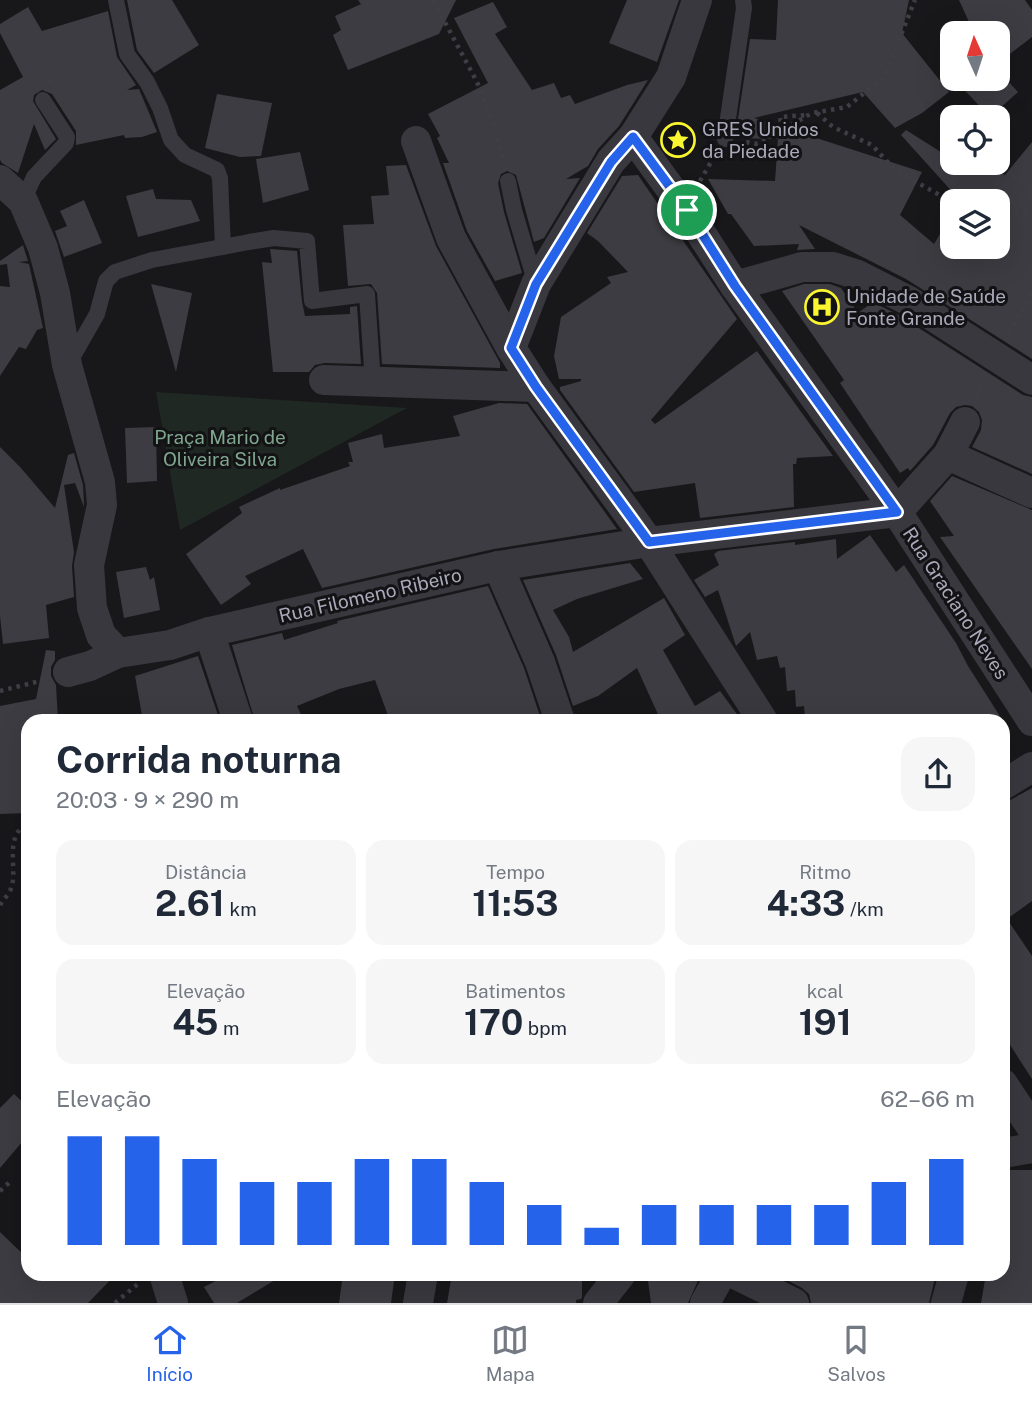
<!DOCTYPE html>
<html lang="pt">
<meta charset="utf-8">
<style>
:root{--surface:#fff;--page:#f6f6f7;--text:#1f2937;--muted:#747a83;--line:#e0e1e3;--accent:#2563eb}
body{margin:0;font-family:"Public Sans",sans-serif;background:var(--page);color:var(--text);height:100vh;display:flex;flex-direction:column;font-size:26px;white-space:nowrap}
*{box-sizing:border-box;margin:0}
p{font-size:23px;color:var(--muted)}
.icon{flex:none;width:38px;height:38px;fill:none;stroke:currentColor;stroke-width:2;stroke-linecap:round;stroke-linejoin:round}
.map{position:relative;flex:1;overflow:hidden}
.drawer{position:absolute;left:21px;top:714px;width:989px;height:567px;display:flex;flex-direction:column;background:var(--surface);border-radius:21px;box-shadow:0 7px 28px #0002}
.drawer>*{flex:none}
.needle{width:46px;rotate:357deg}
.controls{position:absolute;left:940px;top:21px;display:grid;gap:14px}
.controls a{display:grid;place-items:center;width:70px;height:70px;border-radius:14px;background:var(--surface);box-shadow:0 7px 28px #0002;font-size:35px}
.pin{position:absolute;display:grid;place-items:center;width:60px;height:60px;color:#fff;margin:-30px;border:4px solid #fff;border-radius:50%;box-shadow:0 2px 7px #0007}
.round{display:grid;place-items:center;flex:none;width:74px;height:74px;border-radius:21px;background:var(--page)}
.headline{display:flex;align-items:center;justify-content:space-between;height:119px;padding:0 35px}
h1{font-size:38px;font-weight:700;line-height:52px}
.figures{display:grid;grid-template-columns:repeat(3,1fr);gap:10px;height:119px;padding:7px 35px}
.figures div{display:grid;align-content:center;border-radius:18px;background:var(--page);text-align:center}
.figures b{font-size:35px;font-weight:700}
.figures small{font-size:19px;font-weight:400}
.figures p{font-size:19px}
.chart{height:196px;padding:14px 35px}
.chart p{display:flex;justify-content:space-between}
.chart svg{width:100%;height:126px;margin-top:7px;stroke:var(--accent);stroke-width:6}
.menu{display:flex;justify-content:space-around;align-items:center;height:98px;border-top:2px solid var(--line);background:var(--surface);font-size:19px;color:var(--muted)}
.menu a{display:grid;justify-items:center;gap:4px}
.menu .active{color:var(--accent)}
.map>svg:first-child{display:block}
.green{fill:#1f2823}
.building{fill:#3d3c42}
.lines{fill:none;stroke-linecap:round;stroke-linejoin:round}
.path{stroke:#3e3e46;stroke-width:4.5;stroke-dasharray:3.5 5;stroke-linecap:butt}
.lane{stroke:#39383f;stroke-width:16}
.street{stroke:#39383f;stroke-width:30}
.route-casing{stroke:#fff;stroke-width:14}
.route{stroke:#2563eb;stroke-width:9}
.labels{text-anchor:middle;stroke-width:6;stroke-linejoin:round;paint-order:stroke}
.poi-label{font-size:19px;fill:#a9a9ba;stroke:#131215;text-anchor:start}
.park-label{font-size:19px;fill:#7fa68e;stroke:#131215}
.street-label{font-size:19px;fill:#a9a9ba;stroke:#131215}
</style>
<div class="map">
<svg width="1032" height="1303" viewBox="0 0 1032 1303">
<rect width="100%" height="100%" fill="#18171a"/>
<path class="green" d="M156,392L407,408L180,530Z"/>
<g class="building">
<path d="M127,0H172L199,45L154,73L137,50Z"/>
<path d="M358,0H456L439,34L348,70L333,35L341,30L335,16L361,4Z"/>
<path d="M627,0H679L657,62L609,43Z"/>
<path d="M778,0H909L902,33L949,92L922,113L895,128L863,92L754,118L922,172L900,215L934,244L952,214V247H998V201H965L956,196L901,135L906,130L952,159V163H982L1005,175L1032,142V359L906,279L799,225L815,249L797,250L799,244L754,246L731,214H728L708,179L775,181L778,139L739,138L738,119L750,39L776,40Z"/>
<path d="M959,0H1025L1032,10V37L998,63V33H974Z"/>
<path d="M493,2L507,27L495,34L532,90L554,83L561,98L570,95L575,104L627,85L648,80L619,126L598,149L588,166L566,179L580,178L544,238L534,242L516,175L507,171L501,174L498,183L504,212L522,273L495,281L467,231L443,163H449L437,138L440,136L428,114L488,83L454,18Z"/>
<path d="M28,7L42,31L108,11L117,57L136,85L127,90L139,89L157,132L142,137L125,138L124,135L76,145V131L52,94L42,90L34,95L33,101L56,139L45,150L34,124L18,173L2,163L0,160V90L23,77L0,33V24Z"/>
<path d="M954,79H1006L1018,92L990,117Z"/>
<path d="M217,94L272,103L261,156L240,157L205,148Z"/>
<path d="M300,152L309,190L263,203L256,159Z"/>
<path d="M406,165L436,246L500,363V368L382,364L377,293L371,284L348,286L343,225L374,224L371,196L389,195L386,166Z"/>
<path d="M638,175L737,319L651,420L655,424L757,351L833,456L797,458L796,464H793L794,507L700,518L695,483L634,492L560,390V387L581,381V379H559L554,356L561,317L611,283L607,277L628,272L598,241L587,233L622,176Z"/>
<path d="M153,189L156,199L191,200L200,221L138,237L126,196Z"/>
<path d="M84,200L102,243L64,257L55,231L67,226L60,211Z"/>
<path d="M23,245L28,261L19,262L29,264L43,328L37,330L26,349L19,347L0,376V286L10,287L7,264L0,265V261Z"/>
<path d="M270,249L297,251L302,302L305,316L350,314V307L357,306L361,364L325,363L315,365L309,372H273L262,262L272,263Z"/>
<path d="M151,284L192,293L176,372Z"/>
<path d="M804,284H830L841,288L858,313L873,302L900,316L1023,395L1032,397V474L972,447L981,430L982,420L979,412L972,406L965,405L956,407L950,413L933,445L910,471L908,468L900,473L840,383L844,380L782,291Z"/>
<path d="M499,403L527,404L617,529L494,549L322,588L303,549L245,576L251,584L221,605L186,554L242,513L239,507L280,488V490L350,466L348,462H353L348,443L382,434L384,448L460,436L453,416Z"/>
<path d="M156,427L157,481L127,483L125,428Z"/>
<path d="M0,447L21,468L55,508L68,455L74,453L83,485L84,504V507L75,483L64,485L74,552L72,566L74,597L46,605L49,638L3,644L0,616Z"/>
<path d="M952,476L1032,510V669L940,537L954,536L930,501Z"/>
<path d="M870,535L896,572L904,565L956,643L968,666L1003,721H812V718L805,719L804,706L796,707L795,690L787,691L785,667L780,668L777,656L757,660L750,632L736,646L718,590L705,597L694,580L719,565L714,554L718,551L795,542V545L836,539L837,559Z"/>
<path d="M630,563L643,579L577,599L553,610L569,637L573,652L664,598L685,635L663,650L695,706L720,691L742,721H661L637,668L598,696L573,706L556,655L523,580Z"/>
<path d="M146,567L150,580L154,577L160,610L124,618L116,572Z"/>
<path d="M488,586L524,668L541,719L536,721H390L375,680L339,689L297,706L304,721H255L232,645L282,633L284,640L338,623L337,621Z"/>
<path d="M46,650L55,651V660L51,667V676L56,685L58,721H28V813L0,814V706L36,699Z"/>
<path d="M198,656L220,721H143L135,676Z"/>
<path d="M1032,788V901L1007,919L1032,956V1079L1003,1034V804Z"/>
<path d="M14,1094L28,1107V1135L0,1168V1108Z"/>
<path d="M1010,1170H1032V1303H981L986,1274H1003V1176Z"/>
<path d="M0,1232L28,1259V1274H116L88,1303H0Z"/>
<path d="M229,1274H285L237,1303H214L204,1287Z"/>
<path d="M343,1274H395L391,1303H339Z"/>
<path d="M452,1274H582V1297L581,1299L576,1300V1303H447Z"/>
<path d="M647,1274H701L688,1303H651Z"/>
<path d="M775,1274H936L929,1303H811L809,1294L802,1288Z"/>
</g>
<g class="lines">
<g class="path">
<path d="M433,0L477,82L493,122L504,163"/>
<path d="M49,82L56,74L52,69"/>
<path d="M817,113L833,127L872,145L895,170L952,202"/>
<path d="M782,130L780,117L807,115"/>
<path d="M746,142L755,144L762,142L812,113L847,107L884,77L915,0"/>
<path d="M700,181L715,155"/>
<path d="M998,214L1032,210"/>
<path d="M1009,333L1032,293"/>
<path d="M976,398L984,381"/>
<path d="M0,691L44,680"/>
<path d="M0,905C4,899 10,893 12,886C17,863 4,838 28,822"/>
<path d="M0,1191L11,1181"/>
<path d="M115,1303L139,1283"/>
</g>
<g class="lane">
<path d="M116,0L127,54L147,82L160,108L171,140L185,155L217,170L220,178L223,247"/>
<path d="M725,139L744,8L743,0"/>
<path d="M508,181L514,210L536,284"/>
<path d="M23,201L34,177L66,143L67,137L43,100"/>
<path d="M69,363L97,314L106,281L115,272L152,260L249,242L274,238L307,241L312,301L367,294L373,383"/>
</g>
<g class="street">
<path d="M633,137L686,210L735,286L897,512L1032,721"/>
<path d="M416,141L451,238L511,348L536,387L649,542L763,721"/>
<path d="M0,180L23,201L43,248L55,293L67,365L100,482L102,505L89,565L92,608L101,635L118,653L170,645L209,632L498,566L649,542L897,512"/>
<path d="M735,286L802,267H833L858,275L909,301L1032,380"/>
<path d="M511,348L536,284L611,161L633,137L671,77L697,0"/>
<path d="M324,380L536,387"/>
<path d="M948,455L1032,493"/>
<path d="M897,512L948,455L965,422"/>
<path d="M498,566L540,662L560,721"/>
<path d="M209,632L238,721"/>
<path d="M68,672L90,666L118,653"/>
<path d="M1003,785L1032,767"/>
<path d="M1003,1084L1032,1128"/>
<path d="M1003,1153L1032,1148"/>
<path d="M164,1274L173,1303"/>
<path d="M735,1274L794,1303"/>
<path d="M418,1303L423,1274"/>
<path d="M598,1303L621,1274"/>
<path d="M705,1303L721,1274"/>
<path d="M946,1303L954,1274"/>
</g>
</g>
<g class="lines">
<g class="route-casing">
<path id="route" d="M633,137L687,210L735,286L897,512L649,542L536,387L511,348L536,284L611,162Z"/>
</g>
<use href="#route" class="route"/>
</g>
<defs>
<g id="sight-ring" transform="scale(1.75)"><circle r="9.5" fill="#131215" stroke="#f9f530" stroke-width="1.5"/><path d="M0-6L1.8-2.2L6-1.7L2.9 1.2L3.7 5.4L0 3.3L-3.7 5.4L-2.9 1.2L-6-1.7L-1.8-2.2Z" fill="#f9f530"/></g>
<g id="hospital-ring" transform="scale(1.75)"><circle r="9.5" fill="#131215" stroke="#f9f530" stroke-width="1.5"/><path d="M-5-5h3v3.5h4V-5h3V5h-3V1.5h-4V5h-3Z" fill="#f9f530"/></g>
</defs>
<g fill-rule="evenodd">
<use href="#sight-ring" x="678" y="140"/>
<use href="#hospital-ring" x="822" y="307"/>
</g>
<g class="labels">
<g class="poi-label">
<text x="702" y="136">GRES Unidos<tspan x="702" dy="22">da Piedade</tspan></text>
<text x="846" y="303">Unidade de Saúde<tspan x="846" dy="22">Fonte Grande</tspan></text>
</g>
<g class="park-label">
<text x="220" y="444">Praça Mario de<tspan x="220" dy="22">Oliveira Silva</tspan></text>
</g>
<g class="street-label">
<text transform="translate(370 595) rotate(-13)" y="7">Rua Filomeno Ribeiro</text>
<text transform="translate(956 603) rotate(57)" y="7">Rua Graciano Neves</text>
</g>
</g>
</svg>
<div class="controls">
<a><svg class="needle" viewBox="-14 -14 28 28"><path d="M0-13l5 13h-10z" fill="#e53935"/><path d="M0 13l5-13h-10z" fill="#747a83"/></svg></a>
<a><svg class="icon" aria-label="locate" viewBox="0 0 24 24"><circle cx="12" cy="12" r="6"/><path d="M12 2v4M12 18v4M2 12h4M18 12h4"/></svg></a>
<a><svg class="icon" aria-label="layers" viewBox="0 0 24 24"><path d="M12 4l9 5-9 5-9-5zM3 14l9 5 9-5"/></svg></a>
</div>
<div class="pin" style="left:687px;top:210px;background:#1e9e55"><svg class="icon" aria-label="arrive" viewBox="0 0 24 24"><path d="M6 21V4h12l-3 4 3 4H6"/></svg></div>
<section class="drawer">
<div class="headline"><div><h1>Corrida noturna</h1><p>20:03 · 9 × 290 m</p></div><a class="round"><svg class="icon" aria-label="share" viewBox="0 0 24 24"><path d="M12 15V3M7 8l5-5 5 5M5 13v7h14v-7"/></svg></a></div>
<div class="figures">
<div><p>Distância</p><b>2.61<small> km</small></b></div>
<div><p>Tempo</p><b>11:53</b></div>
<div><p>Ritmo</p><b>4:33<small> /km</small></b></div>
</div>
<div class="figures">
<div><p>Elevação</p><b>45<small> m</small></b></div>
<div><p>Batimentos</p><b>170<small> bpm</small></b></div>
<div><p>kcal</p><b>191</b></div>
</div>
<div class="chart"><p><span>Elevação</span>62–66 m</p>
<svg viewBox="0 0 160 44" preserveAspectRatio="none"><path d="M5 44V6M15 44V6M25 44V14M35 44V22M45 44V22M55 44V14M65 44V14M75 44V22M85 44V30M95 44V38M105 44V30M115 44V30M125 44V30M135 44V30M145 44V22M155 44V14"/></svg>
</div>
</section>
</div>
<nav class="menu">
<a class="active"><svg class="icon" aria-label="home" viewBox="0 0 24 24"><path d="M3 11l9-7 9 7M6 9v11h12V9"/></svg>Início</a>
<a><svg class="icon" aria-label="map" viewBox="0 0 24 24"><path d="M3 6l6-2 6 2 6-2v14l-6 2-6-2-6 2zM9 4v14M15 6v14"/></svg>Mapa</a>
<a><svg class="icon" aria-label="saved" viewBox="0 0 24 24"><path d="M7 4h10v16l-5-4-5 4z"/></svg>Salvos</a>
</nav>
